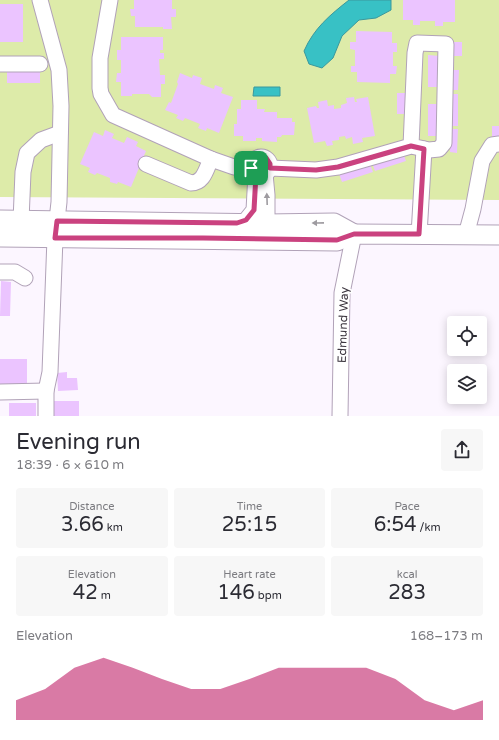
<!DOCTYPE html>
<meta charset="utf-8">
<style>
:root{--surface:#fff;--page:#f7f7f7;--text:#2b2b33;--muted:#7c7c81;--accent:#ca427f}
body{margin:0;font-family:"Varela Round",sans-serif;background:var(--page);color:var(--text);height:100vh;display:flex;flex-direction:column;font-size:15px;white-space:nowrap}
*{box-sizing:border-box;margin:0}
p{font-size:13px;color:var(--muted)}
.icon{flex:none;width:22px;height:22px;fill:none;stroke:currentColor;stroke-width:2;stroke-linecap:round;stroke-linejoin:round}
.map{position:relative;height:416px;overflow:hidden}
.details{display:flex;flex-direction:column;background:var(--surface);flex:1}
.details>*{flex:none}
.tools{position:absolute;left:447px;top:316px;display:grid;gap:8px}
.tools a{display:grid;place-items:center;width:40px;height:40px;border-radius:4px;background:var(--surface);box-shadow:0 2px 10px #0003;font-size:20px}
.pin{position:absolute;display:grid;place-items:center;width:34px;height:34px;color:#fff;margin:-17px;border-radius:8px;box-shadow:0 2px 6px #0006}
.round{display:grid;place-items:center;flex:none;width:42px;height:42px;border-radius:4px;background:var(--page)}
.summary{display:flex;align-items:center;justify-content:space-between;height:68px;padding:0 16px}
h1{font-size:22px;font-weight:600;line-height:30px}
.metrics{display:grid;grid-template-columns:repeat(3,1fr);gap:6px;height:68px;padding:4px 16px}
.metrics div{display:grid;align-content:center;border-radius:4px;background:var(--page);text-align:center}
.metrics b{font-size:20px;font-weight:600}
.metrics small{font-size:11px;font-weight:400}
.metrics p{font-size:11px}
.chart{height:112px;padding:8px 16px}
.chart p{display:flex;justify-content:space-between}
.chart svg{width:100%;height:72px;margin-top:4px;fill:var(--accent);opacity:.7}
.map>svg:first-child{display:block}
.green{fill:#ddeba9}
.water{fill:#38c1c5;stroke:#3a989d}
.building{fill:#ebc4ff}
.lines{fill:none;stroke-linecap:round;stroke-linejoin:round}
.minor-casing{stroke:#b1a2b8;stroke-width:17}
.major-casing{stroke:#b1a2b8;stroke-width:21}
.minor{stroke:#fff;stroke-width:15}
.major{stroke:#fff;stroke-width:19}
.oneway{fill:#9e9ba0}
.route-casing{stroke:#fff;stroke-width:8}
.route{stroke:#ca427f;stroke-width:5}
.labels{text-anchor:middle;stroke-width:3.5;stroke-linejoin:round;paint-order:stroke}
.street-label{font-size:12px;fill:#3d3740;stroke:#fff}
</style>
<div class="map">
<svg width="499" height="416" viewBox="0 0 499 416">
<rect width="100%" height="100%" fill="#fcf6ff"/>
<path class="green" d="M0,0H499V200L0,197Z"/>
<g class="water">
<path d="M349,0H391V10L376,18L359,20L342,36L333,58L322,68L309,64L304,51C314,28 330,15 349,0Z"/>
<path d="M254,87H280V96H253Z"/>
</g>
<g class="building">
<path d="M134,0H172V9H176V17H171L172,29H163V27H135V16H131L130,9H134Z"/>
<path d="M403,0H455V22H443V26H435V21H420V25H413V20H403Z"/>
<rect x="0" y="4" width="23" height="38"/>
<path d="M356,31L392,32V43H397V52H393V66H397L396,74H390V83L357,82V72H351V66H355V50L350,49V42H356Z"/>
<path d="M121,37H163V50H160V53H164V59H159L160,75H165V84H161V97H152L149,94H132V96H121V82H116L117,73H121V60H117V50H121Z"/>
<rect x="451" y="42" width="11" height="14"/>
<path d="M428,55L440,56L439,87H428Z"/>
<path d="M451,70H459L458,90H450Z"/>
<rect x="7" y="71" width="33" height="12"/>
<path d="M180,73L192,78L193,75L202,78L200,84L214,89L215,85L223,88L221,93L233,97L219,133L207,128L206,131L198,128L200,124L185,118L183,121L176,118L178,115L165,110L169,102L171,103L178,84L177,82Z"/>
<rect x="397" y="93" width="11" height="21"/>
<rect x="450" y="94" width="8" height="32"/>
<path d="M354,97L355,102H357L356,99L368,97L375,136L362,138L363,142L353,144L352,137L346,139L345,136L339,137V140L332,141L333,145L327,146L325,141L314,143L307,108L316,106L317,108H319L318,102L327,100L328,106L334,105V109L341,108V105L347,103L346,98Z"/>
<path d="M241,100H257V109H265L264,112H277V118H292V122H295L294,135H282L281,137H277V142L262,141V138H256V141H243V136H234V124H237V109H241Z"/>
<rect x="428" y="104" width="11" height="32"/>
<rect x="492" y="126" width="7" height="11"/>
<path d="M450,129H458L457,153L450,152Z"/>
<path d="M105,130L114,134L112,138L124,143L127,137L138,142L136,146L146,151L131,187L118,182L117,184L110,182V178L97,173L95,175L88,172L90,168L80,164L94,132L103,136Z"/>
<path d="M403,153L406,161L375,171L372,163Z"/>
<path d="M370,164L373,172L342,182L339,174Z"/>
<path d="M1,281L11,282L10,316H0Z"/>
<rect x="0" y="359" width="27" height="26"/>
<path d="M67,372V378H77L78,390L58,391L57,373Z"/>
<rect x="52" y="401" width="27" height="15"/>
<rect x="9" y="403" width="27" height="13"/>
</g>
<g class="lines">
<g class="minor-casing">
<g id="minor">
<path d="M40,0L59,70L61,106L59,202L55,238L50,372L46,391V416"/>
<path d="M110,0L100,58V88L101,94L113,115L211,159L234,167L251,168"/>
<path d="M0,64H40"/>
<circle cx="261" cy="166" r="9"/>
<path d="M146,164L191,183C204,183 206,169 211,159"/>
<path d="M270,168L316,170L338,167L411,146L429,150L439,149L444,143L446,44L417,43L415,53L411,146"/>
<path d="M265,174L267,195V224"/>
<path d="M21,221L23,172L27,153L41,140L60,133"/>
<path d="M237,223L246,220L254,210L256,174"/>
<path d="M419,235L424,149"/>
<path d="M466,235L473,209L482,161L492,145L499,144"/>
<path d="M0,272H15L25,278"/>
<path d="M0,392L46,391"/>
<path d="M340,416L342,293L354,234"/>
</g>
</g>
<g class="major-casing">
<g id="major">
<path d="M0,220L267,224L334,223L354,234"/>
<path d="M0,237L337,241L354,234L499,235"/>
</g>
</g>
<use href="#minor" class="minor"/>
<use href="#major" class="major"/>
</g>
<defs><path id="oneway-solid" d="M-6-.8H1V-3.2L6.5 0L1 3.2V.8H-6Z"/></defs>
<g class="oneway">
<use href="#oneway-solid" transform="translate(267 199) rotate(-92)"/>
<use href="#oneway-solid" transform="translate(318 223) rotate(179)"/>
</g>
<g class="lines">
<g class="route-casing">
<path id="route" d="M411,146L424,149L419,234H354L337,240L203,238H55L57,221L237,223L246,220L254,210L256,174L251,168L254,159L259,157L266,158L270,164V168L316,170L338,167Z"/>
</g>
<use href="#route" class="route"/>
</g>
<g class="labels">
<g class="street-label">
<text transform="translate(343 325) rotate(-88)" y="4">Edmund Way</text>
</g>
</g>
</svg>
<div class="tools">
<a><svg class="icon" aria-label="locate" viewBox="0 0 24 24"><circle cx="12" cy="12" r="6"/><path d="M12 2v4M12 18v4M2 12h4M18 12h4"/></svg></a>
<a><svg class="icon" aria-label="layers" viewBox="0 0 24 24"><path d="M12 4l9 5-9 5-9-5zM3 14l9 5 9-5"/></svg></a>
</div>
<div class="pin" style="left:251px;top:168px;background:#1e9e55"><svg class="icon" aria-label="arrive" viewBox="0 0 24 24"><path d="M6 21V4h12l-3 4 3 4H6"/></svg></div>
</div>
<section class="details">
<div class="summary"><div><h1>Evening run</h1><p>18:39 · 6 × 610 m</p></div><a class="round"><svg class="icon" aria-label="share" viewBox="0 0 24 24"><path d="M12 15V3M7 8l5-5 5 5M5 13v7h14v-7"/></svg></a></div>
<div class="metrics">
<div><p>Distance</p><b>3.66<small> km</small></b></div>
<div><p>Time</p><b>25:15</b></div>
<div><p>Pace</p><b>6:54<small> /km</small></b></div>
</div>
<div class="metrics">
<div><p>Elevation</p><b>42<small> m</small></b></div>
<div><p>Heart rate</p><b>146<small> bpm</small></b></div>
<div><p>kcal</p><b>283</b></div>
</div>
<div class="chart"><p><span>Elevation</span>168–173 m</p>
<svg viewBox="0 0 160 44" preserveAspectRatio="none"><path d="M0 44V32L10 25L20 12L30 6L40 12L50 19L60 25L70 25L80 19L90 12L100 12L110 12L120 12L130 19L140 32L150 38L160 32V44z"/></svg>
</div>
</section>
